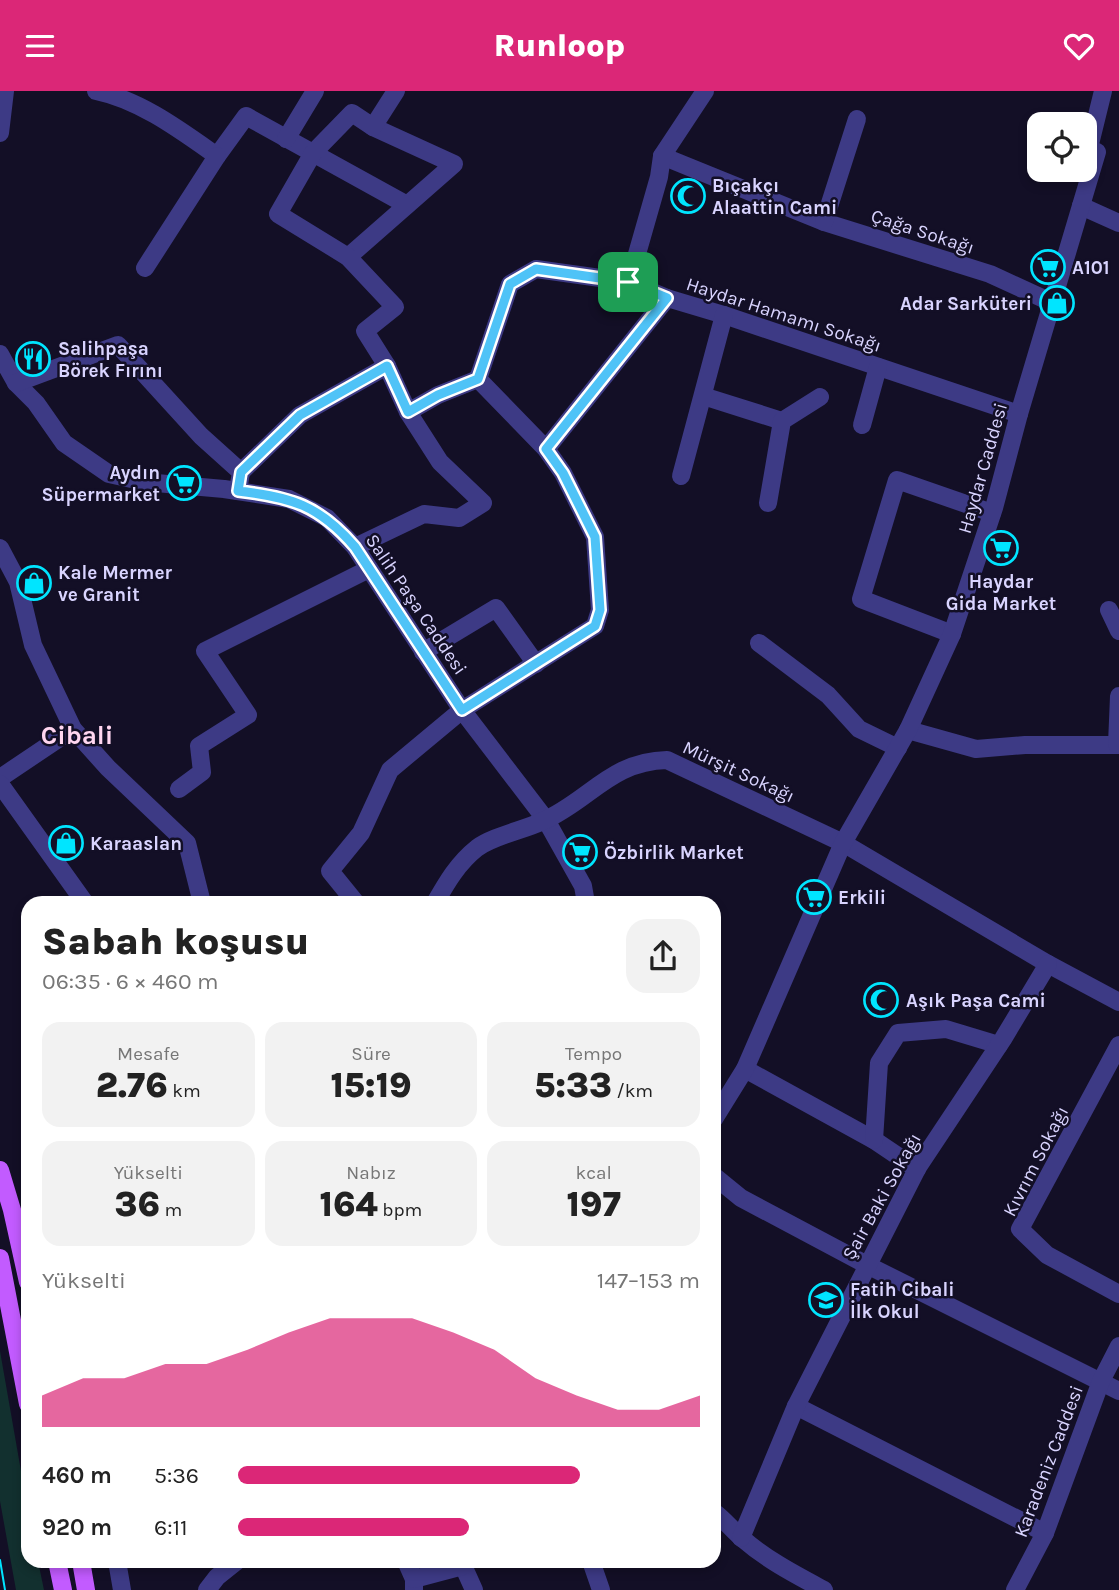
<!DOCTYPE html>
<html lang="tr">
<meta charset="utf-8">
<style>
:root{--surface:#fff;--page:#f2f2f2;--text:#222;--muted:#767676;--accent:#db2777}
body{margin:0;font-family:Karla,sans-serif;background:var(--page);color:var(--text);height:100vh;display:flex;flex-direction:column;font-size:26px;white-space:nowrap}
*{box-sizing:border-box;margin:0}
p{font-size:23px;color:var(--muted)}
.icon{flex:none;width:38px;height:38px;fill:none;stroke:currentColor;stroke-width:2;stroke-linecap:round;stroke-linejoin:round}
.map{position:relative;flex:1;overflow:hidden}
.drawer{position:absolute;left:21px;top:805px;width:700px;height:672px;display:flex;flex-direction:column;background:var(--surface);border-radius:21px;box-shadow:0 4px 10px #0003}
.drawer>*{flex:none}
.controls{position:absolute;left:1027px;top:21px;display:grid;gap:14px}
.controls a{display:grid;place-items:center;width:70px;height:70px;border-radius:14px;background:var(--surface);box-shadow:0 4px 10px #0003;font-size:35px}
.pin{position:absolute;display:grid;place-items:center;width:60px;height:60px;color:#fff;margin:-30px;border-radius:14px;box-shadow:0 4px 10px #0006}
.round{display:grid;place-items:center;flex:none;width:74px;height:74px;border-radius:21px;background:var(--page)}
.headline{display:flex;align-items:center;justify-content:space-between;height:119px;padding:0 21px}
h1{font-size:38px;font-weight:800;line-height:52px}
.figures{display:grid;grid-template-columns:repeat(3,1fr);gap:10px;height:119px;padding:7px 21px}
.figures div{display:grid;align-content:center;border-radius:18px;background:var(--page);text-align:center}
.figures b{font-size:35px;font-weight:800}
.figures small{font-size:19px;font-weight:400}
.figures p{font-size:19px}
.chart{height:196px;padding:14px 21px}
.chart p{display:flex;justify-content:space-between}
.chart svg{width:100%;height:126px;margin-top:7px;fill:var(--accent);opacity:.7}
ul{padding:0 21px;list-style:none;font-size:23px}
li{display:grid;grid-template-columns:112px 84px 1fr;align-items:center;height:52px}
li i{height:18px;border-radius:9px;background:var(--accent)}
header{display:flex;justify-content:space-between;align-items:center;height:91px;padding:0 21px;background:var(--accent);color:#fff;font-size:32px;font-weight:800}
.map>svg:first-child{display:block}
.green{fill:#12302f}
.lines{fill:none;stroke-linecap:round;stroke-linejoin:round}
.minor{stroke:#3d3a85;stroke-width:18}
.major{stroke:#c25bff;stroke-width:18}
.tram{stroke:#00e5ff;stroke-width:2}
.route-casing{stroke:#fff;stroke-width:14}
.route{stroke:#4fc3f7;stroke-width:9}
.labels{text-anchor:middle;stroke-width:5;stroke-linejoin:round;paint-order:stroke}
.poi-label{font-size:19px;font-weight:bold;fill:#d9d4ff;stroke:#130f26;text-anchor:start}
.street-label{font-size:19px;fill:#d9d4ff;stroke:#130f26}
.district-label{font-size:26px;font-weight:bold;fill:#ffd6f0;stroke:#130f26}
</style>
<header><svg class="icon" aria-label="menu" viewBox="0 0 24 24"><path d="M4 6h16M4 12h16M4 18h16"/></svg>Runloop<svg class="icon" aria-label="heart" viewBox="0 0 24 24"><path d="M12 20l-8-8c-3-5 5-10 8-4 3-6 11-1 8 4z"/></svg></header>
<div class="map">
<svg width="1119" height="1499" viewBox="0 0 1119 1499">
<rect width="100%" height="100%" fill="#130f26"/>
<path class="green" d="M0,1260L28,1420V1470H38L44,1499H16L0,1410Z"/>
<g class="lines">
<g class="minor">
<path d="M96,0C140,9 180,39 217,65L246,25L407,114"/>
<path d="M0,42L5,0"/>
<path d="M286,48L315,0"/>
<path d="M662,65L824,131L990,183L1053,212"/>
<path d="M1081,115L1119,132"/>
<path d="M824,131L857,28"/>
<path d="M348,166L454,73L373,36"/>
<path d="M145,177L217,65"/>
<path d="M629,191L659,86L662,65L705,0"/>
<path d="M0,263L16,292L36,312L64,352L109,383L145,391L224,398L289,408L327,427L355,456L462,619L546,729L583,795L586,812"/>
<path d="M478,288L510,193L536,178L629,191L667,207L724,224L1019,323"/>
<path d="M16,292L118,254L201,345L241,381L238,400"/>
<path d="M703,305L782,330"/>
<path d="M408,321L438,304L478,288"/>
<path d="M862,334L878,276"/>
<path d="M546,358L667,207"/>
<path d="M241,381L300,324L387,275"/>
<path d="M681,385L724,224"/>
<path d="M768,412L782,330L820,306"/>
<path d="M355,456L424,423L459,427L483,412L440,371L408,321L387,275L365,240L395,216L348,166L278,123L313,62L352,22L373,36L396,0"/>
<path d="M0,457L18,491L33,554L73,638L108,677L187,752L202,812"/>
<path d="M1109,519L1119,540"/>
<path d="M952,543L861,508L897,389L992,422"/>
<path d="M759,552L828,604L859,638L898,657"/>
<path d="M423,561L496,517L536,573"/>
<path d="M908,639L976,658L1025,654H1119"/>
<path d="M1117,653L1119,605"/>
<path d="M0,687L73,638"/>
<path d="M0,693L85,812"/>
<path d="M179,698L202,681L199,655L248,624L205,560L369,478"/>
<path d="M356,812L330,780L361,742L390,679L462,619L595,535L600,519L595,446L563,382L546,358L478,288"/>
<path d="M435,812C447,791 458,772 477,757C493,745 524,739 543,730C589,710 611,670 667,669L843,752L1048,873L1119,911"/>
<path d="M1119,954L1020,1138L1047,1164L1119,1203"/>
<path d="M745,978L874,1049L917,1078"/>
<path d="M714,1028L745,978L843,752L908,639L952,543L994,417L1019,323L1097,61L1089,57L1103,0"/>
<path d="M874,1049L879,972L898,942L946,938L999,954"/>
<path d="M714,1085L741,1107L867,1174L1119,1300"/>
<path d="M796,1315L1045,1442"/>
<path d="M714,1421C725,1429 733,1440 743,1448C767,1469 796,1484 824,1499"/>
<path d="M741,1447L796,1315L918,1076L1003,948L1048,873"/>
<path d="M117,1470L122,1499"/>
<path d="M406,1470L414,1488V1499"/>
<path d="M461,1470L474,1499"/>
<path d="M591,1470L601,1499"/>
<path d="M414,1488L463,1475"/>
<path d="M207,1499L217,1486L237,1470"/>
<path d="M1015,1499L1045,1442L1101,1290L1119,1255"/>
</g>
<g class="major">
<path d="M0,1079L12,1119L28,1191"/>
<path d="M0,1167L28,1313"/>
<path d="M57,1470L63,1499"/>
<path d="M81,1470L86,1499"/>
</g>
<path class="tram" d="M0,1469L5,1499"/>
</g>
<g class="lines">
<g class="route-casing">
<path id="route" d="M536,178L628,191L667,207L546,358L563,382L595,446L600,519L595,535L462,619L355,456C319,414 291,406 238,400L241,381L300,324L387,275L408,321L438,304L478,288L510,193Z"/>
</g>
<use href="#route" class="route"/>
</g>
<defs>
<g id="mosque-ring" transform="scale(1.75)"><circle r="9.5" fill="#130f26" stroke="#00e5ff" stroke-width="1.5"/><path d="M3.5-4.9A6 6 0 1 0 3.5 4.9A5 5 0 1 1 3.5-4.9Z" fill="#00e5ff"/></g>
<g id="supermarket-ring" transform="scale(1.75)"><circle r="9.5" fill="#130f26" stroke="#00e5ff" stroke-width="1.5"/><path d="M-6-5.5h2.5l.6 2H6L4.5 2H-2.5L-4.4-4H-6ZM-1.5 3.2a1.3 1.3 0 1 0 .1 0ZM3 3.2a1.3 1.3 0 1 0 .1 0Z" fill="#00e5ff"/></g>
<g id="shop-ring" transform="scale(1.75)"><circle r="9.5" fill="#130f26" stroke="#00e5ff" stroke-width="1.5"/><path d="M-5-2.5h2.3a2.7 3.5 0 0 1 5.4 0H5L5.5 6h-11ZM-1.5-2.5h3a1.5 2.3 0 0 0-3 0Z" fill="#00e5ff"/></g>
<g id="restaurant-ring" transform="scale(1.75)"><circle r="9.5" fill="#130f26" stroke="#00e5ff" stroke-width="1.5"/><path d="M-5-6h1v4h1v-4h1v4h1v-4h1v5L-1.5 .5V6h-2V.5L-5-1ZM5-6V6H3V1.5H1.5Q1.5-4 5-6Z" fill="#00e5ff"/></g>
<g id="school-ring" transform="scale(1.75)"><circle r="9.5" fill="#130f26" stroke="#00e5ff" stroke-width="1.5"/><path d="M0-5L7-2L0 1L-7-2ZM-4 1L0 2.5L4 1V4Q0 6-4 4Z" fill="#00e5ff"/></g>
</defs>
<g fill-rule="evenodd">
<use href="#mosque-ring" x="688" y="105"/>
<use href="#supermarket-ring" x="1048" y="176"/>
<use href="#shop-ring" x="1057" y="212"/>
<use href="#restaurant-ring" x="33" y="268"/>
<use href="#supermarket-ring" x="184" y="392"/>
<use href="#supermarket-ring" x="1001" y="457"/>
<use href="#shop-ring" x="34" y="492"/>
<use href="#shop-ring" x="66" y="752"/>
<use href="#supermarket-ring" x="580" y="761"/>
<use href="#supermarket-ring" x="814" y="806"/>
<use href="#mosque-ring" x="881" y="909"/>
<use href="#school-ring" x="826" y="1209"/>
</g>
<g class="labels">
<g class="poi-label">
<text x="712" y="101">Bıçakçı<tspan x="712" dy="22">Alaattin Cami</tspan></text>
<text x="1072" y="183">A101</text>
<text x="1032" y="219" text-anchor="end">Adar Sarküteri</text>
<text x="58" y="264">Salihpaşa<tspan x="58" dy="22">Börek Fırını</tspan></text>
<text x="160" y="388" text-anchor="end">Aydın<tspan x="160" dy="22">Süpermarket</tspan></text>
<text x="58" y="488">Kale Mermer<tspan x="58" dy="22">ve Granit</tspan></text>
<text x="1001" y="497" text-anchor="middle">Haydar<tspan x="1001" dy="22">Gida Market</tspan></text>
<text x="90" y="759">Karaaslan</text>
<text x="604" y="768">Özbirlik Market</text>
<text x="838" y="813">Erkili</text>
<text x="906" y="916">Aşık Paşa Cami</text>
<text x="850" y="1205">Fatih Cibali<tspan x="850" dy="22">İlk Okul</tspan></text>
</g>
<g class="street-label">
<text transform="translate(923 140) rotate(18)" y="7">Çağa Sokağı</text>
<text transform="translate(784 223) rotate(18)" y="7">Haydar Hamamı Sokağı</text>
<text transform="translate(982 377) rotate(-74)" y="7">Haydar Caddesi</text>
<text transform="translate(417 513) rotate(56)" y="7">Salih Paşa Caddesi</text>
<text transform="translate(739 680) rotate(25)" y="7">Mürşit Sokağı</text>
<text transform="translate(1035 1070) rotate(-63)" y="7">Kıvrım Sokağı</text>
<text transform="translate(881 1105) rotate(-61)" y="7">Şair Baki Sokağı</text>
<text transform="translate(1048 1370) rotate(-69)" y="7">Karadeniz Caddesi</text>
</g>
<g class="district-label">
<text x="77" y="653">Cibali</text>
</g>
</g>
</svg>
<div class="controls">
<a><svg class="icon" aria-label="locate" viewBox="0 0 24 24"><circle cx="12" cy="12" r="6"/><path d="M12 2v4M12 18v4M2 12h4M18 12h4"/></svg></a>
</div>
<div class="pin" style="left:628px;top:191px;background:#1e9e55"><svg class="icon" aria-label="arrive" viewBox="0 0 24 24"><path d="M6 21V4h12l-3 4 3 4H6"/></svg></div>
<section class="drawer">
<div class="headline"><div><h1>Sabah koşusu</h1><p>06:35 · 6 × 460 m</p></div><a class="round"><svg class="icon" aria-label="share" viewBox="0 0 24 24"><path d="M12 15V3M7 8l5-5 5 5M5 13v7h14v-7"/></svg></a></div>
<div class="figures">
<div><p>Mesafe</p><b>2.76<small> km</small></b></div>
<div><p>Süre</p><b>15:19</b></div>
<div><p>Tempo</p><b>5:33<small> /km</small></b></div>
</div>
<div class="figures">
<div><p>Yükselti</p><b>36<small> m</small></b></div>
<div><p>Nabız</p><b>164<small> bpm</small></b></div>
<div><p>kcal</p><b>197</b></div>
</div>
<div class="chart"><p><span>Yükselti</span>147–153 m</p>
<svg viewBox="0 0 160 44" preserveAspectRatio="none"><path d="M0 44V33L10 27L20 27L30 22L40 22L50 17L60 11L70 6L80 6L90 6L100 11L110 17L120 27L130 33L140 38L150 38L160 33V44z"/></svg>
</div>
<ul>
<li><b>460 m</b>5:36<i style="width:74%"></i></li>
<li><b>920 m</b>6:11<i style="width:50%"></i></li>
</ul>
</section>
</div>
